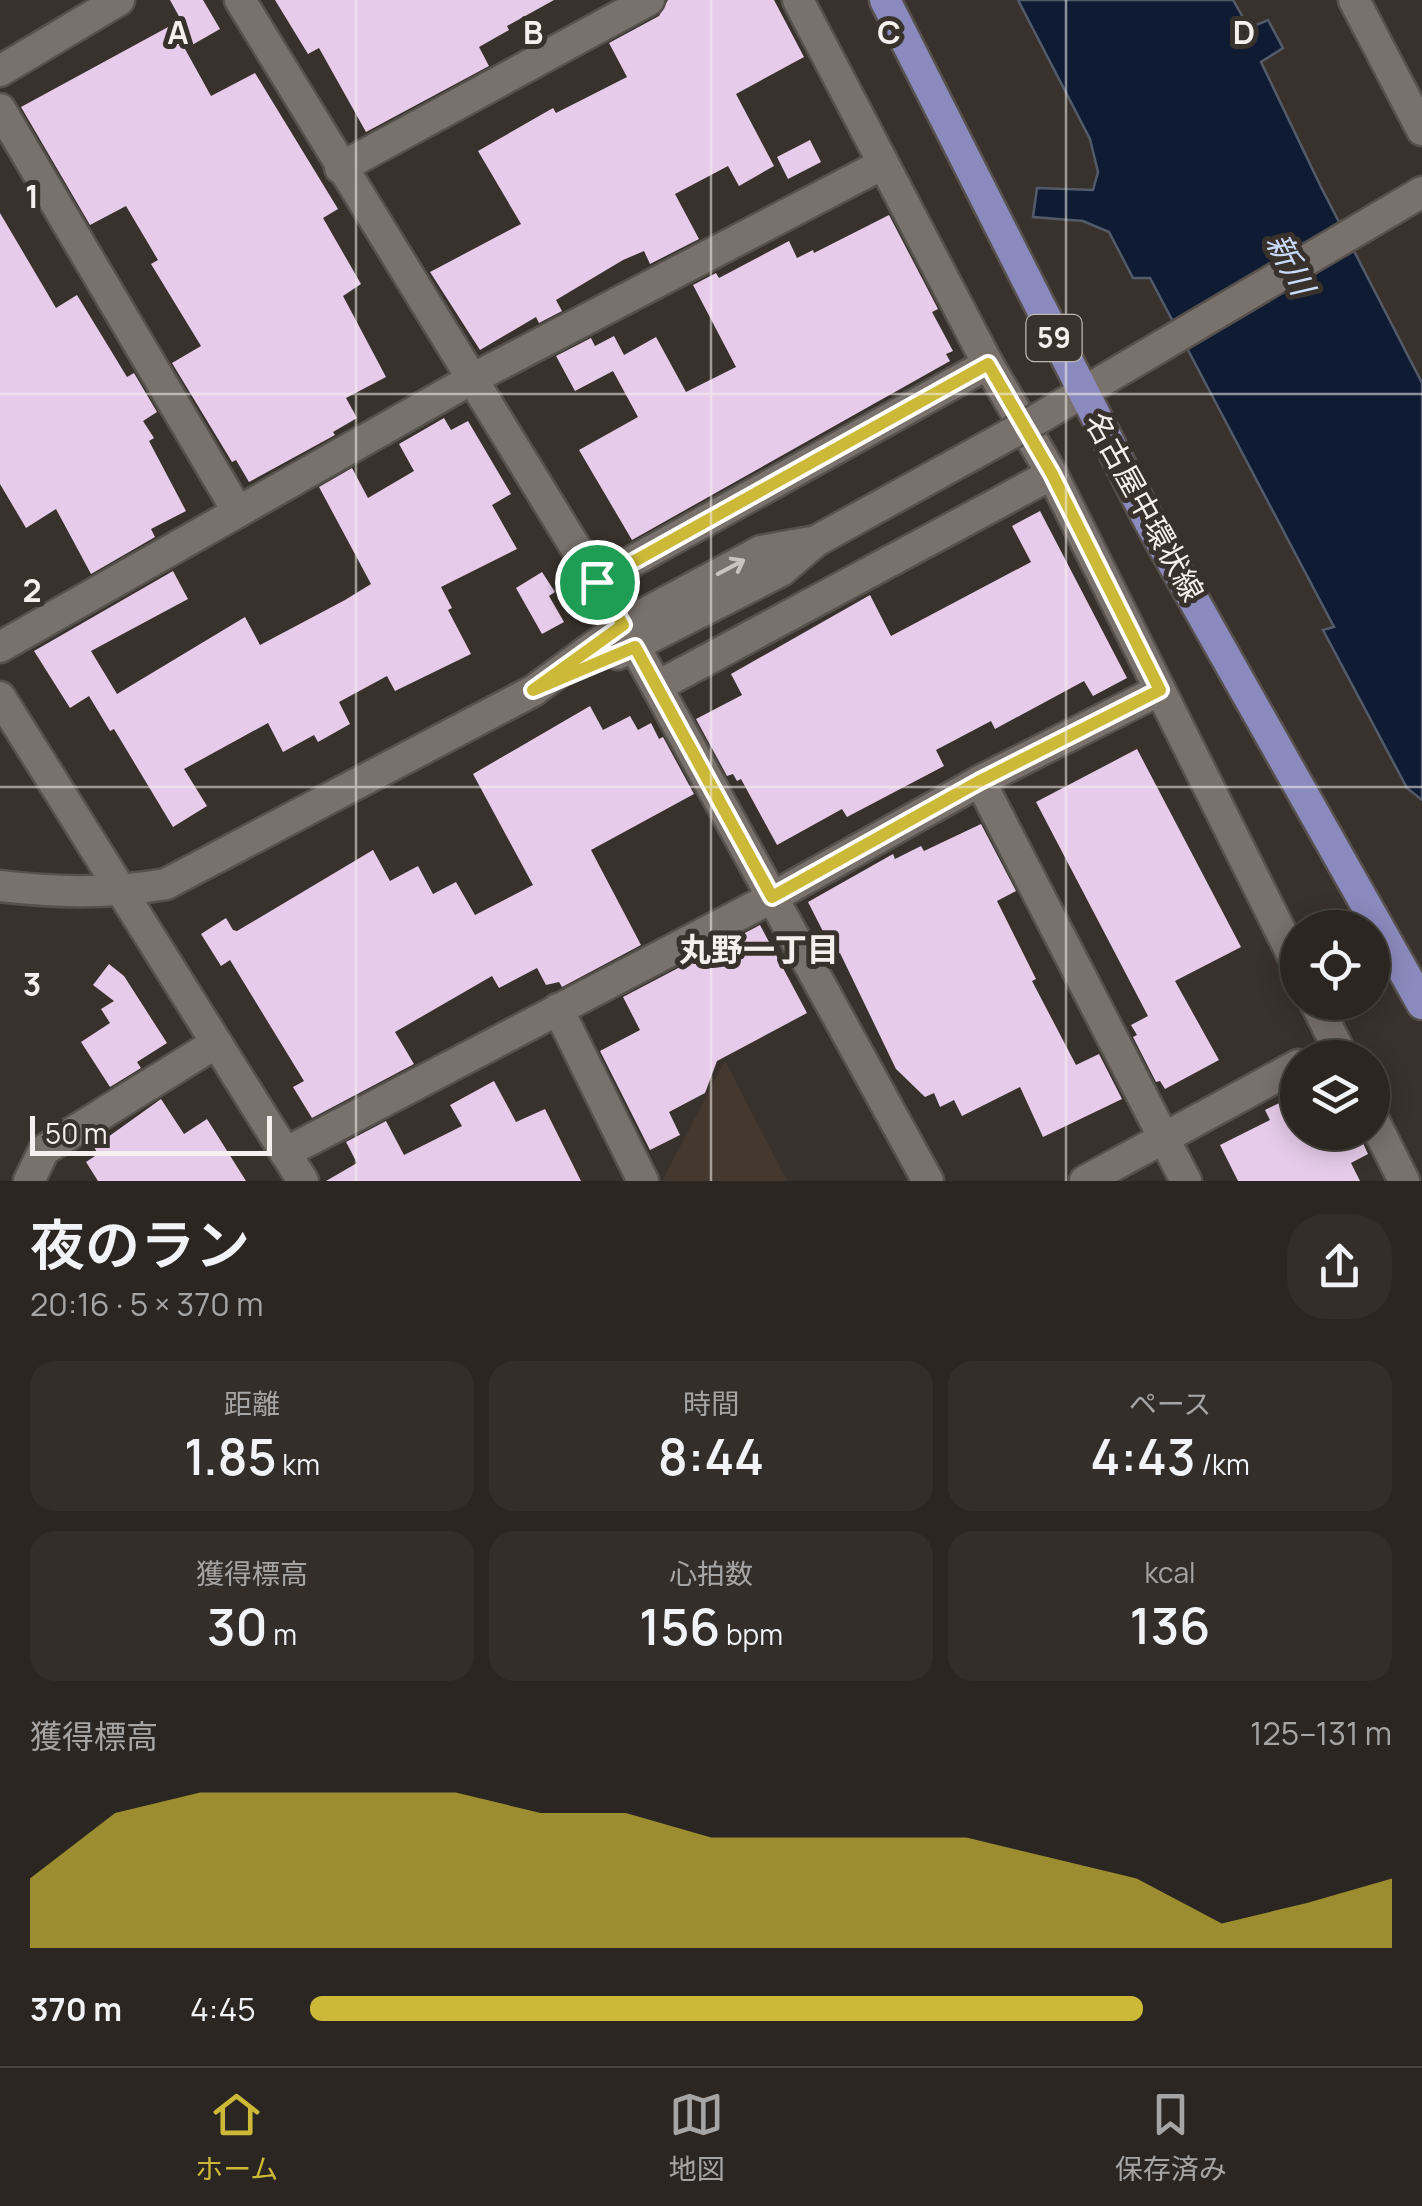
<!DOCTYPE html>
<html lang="ja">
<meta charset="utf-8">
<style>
:root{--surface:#2b2621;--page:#332e2a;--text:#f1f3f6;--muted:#a6a5a5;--line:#47433f;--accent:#cdb938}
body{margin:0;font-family:Manrope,"Noto Sans JP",sans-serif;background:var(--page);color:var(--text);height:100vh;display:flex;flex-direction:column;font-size:38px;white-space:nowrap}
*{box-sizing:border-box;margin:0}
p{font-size:32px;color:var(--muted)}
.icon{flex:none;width:55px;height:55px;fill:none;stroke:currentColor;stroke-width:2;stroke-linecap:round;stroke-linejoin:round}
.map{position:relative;height:1181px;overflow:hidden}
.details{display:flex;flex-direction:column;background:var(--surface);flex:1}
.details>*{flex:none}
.controls{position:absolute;left:1280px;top:910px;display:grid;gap:20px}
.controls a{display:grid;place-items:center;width:110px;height:110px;border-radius:50%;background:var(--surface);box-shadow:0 5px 25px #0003,0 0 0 2px var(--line);font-size:50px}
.scale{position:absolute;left:30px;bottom:25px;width:242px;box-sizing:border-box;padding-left:10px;border:5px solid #f5f0ed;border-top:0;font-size:28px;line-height:35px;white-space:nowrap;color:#f5f0ed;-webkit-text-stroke:8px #39322c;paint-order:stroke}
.pin{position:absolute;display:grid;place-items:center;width:85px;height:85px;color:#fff;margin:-42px;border:5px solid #fff;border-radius:50%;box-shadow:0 2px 10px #0007}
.round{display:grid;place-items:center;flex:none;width:105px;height:105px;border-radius:40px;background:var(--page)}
.headline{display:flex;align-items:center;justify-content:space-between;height:170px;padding:0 30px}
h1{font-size:55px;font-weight:600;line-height:75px}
.stats{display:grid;grid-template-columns:repeat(3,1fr);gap:15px;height:170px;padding:10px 30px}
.stats div{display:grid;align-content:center;border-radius:25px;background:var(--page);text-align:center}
.stats b{font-size:50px;font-weight:600}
.stats small{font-size:28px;font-weight:400}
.stats p{font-size:28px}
.chart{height:280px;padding:20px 30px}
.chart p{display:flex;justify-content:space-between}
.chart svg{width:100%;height:180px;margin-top:10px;fill:var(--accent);opacity:.7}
ul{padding:0 30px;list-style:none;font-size:32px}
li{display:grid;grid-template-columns:160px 120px 1fr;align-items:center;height:75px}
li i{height:25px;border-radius:12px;background:var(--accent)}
.menu{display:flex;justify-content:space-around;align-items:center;height:140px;border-top:2px solid var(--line);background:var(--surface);font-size:28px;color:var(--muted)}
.menu a{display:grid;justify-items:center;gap:5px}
.menu .current{color:var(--accent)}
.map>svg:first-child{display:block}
.built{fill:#45392f}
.water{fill:#0e1b33;stroke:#535b6b;stroke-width:2.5}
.building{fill:#e6ccea}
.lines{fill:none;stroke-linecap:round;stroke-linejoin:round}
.minor-casing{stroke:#57514d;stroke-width:35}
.tertiary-casing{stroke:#57514d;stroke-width:35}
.primary-casing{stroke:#57514d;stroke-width:35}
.minor{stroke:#79716b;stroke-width:30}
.tertiary{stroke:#79716b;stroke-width:30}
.primary{stroke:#8b8abe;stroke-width:30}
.tertiary-bridge-casing{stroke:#57514d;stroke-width:35;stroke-linecap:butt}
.tertiary-bridge{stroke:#79716b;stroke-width:30}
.oneway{stroke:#cac4c0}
.route-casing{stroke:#fff;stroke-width:20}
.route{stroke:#cdb938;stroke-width:12}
.grid{fill:none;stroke:#f5f0ed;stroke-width:2.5;stroke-opacity:0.55}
.labels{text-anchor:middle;stroke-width:10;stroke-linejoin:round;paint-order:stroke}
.shield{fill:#39322c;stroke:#bdb7b3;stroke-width:2.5}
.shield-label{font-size:28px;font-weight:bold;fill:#f5f0ed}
.street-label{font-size:30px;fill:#f5f0ed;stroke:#39322c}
.water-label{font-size:32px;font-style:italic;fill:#cadcfb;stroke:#39322c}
.neighbourhood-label{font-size:32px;font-weight:bold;fill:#f5f0ed;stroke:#39322c}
.grid-label{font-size:32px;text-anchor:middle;font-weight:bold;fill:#f5f0ed;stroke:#39322c;stroke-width:10;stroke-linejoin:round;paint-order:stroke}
</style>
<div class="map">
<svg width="1422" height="1181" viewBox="0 0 1422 1181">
<rect width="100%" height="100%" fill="#39322c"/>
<path class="built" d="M725,1061L787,1181H662Z"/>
<path class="water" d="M1018,0H1233L1249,28L1268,20L1283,48L1261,62L1321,187L1422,383V800L1407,788L1323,630L1334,627L1150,278H1133L1109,232L1083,221L1033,217L1037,188L1093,190L1098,172L1090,139Z"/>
<g class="building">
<path d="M170,0H203L220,29L185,49L211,96L255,73L338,209L323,218L361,284L343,296L386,377L346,398L357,418L333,432L335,435L249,482L236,460L232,462L172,363L201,346L151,264L158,260L126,206L90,225L21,107L181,20Z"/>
<path d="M275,0H554L507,26L509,30L479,47L489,66L366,132L319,48L308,54Z"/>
<path d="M668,0H774L804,57L736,94L774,166L739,186L728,166L675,194L699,239L650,264L644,251L623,260L556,300L562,311L539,323L536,317L480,350L430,272L521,224L478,151L553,108L556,113L627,77L609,43L659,16Z"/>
<path d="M810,140L821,162L788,179L777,157Z"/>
<path d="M0,213L56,308L77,295L127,377L134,373L157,412L143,421L154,438L149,441L186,511L151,529L155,537L91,574L56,509L26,528L0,484Z"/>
<path d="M889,215L938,309L932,312L953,351L946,354L950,361L632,540L579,450L638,417L613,371L575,391L556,356L591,338L595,346L614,336L624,355L656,337L686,392L736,367L693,285L716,273L719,278L789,241L797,258L813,250L814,253Z"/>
<path d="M444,418L451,430L468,421L511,494L492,505L517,549L441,587L452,608L448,610L471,654L395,691L387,676L339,702L350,724L318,742L314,735L283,752L268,723L184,769L207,806L173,827L114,729L110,731L89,696L70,708L34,651L173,571L188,599L91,651L117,694L245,617L260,645L345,600L371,584L319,487L352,468L368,498L414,471L399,444Z"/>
<path d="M1040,511L1127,678L1093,696L1084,681L995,729L991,721L936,750L944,766L847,817L842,809L777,845L741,779L737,781L733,774L727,776L696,719L742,695L731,674L870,595L891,636L1031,562L1012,526Z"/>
<path d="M542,572L555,592L549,596L564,622L542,634L516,588Z"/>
<path d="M590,706L603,730L630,716L638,730L651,723L659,739L663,737L694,794L591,850L641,945L562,987L559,982L546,985L537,968L499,988L492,976L395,1032L414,1064L312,1118L293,1087L304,1081L230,960L221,966L201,934L226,918L233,930L237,931L373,850L390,881L418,866L433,894L456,882L475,915L533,885L473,774Z"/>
<path d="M1137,749L1241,947L1175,981L1219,1060L1165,1089L1160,1081L1156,1082L1133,1037L1137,1035L1131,1025L1148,1016L1036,802Z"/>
<path d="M981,824L1016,891L997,901L1036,979L1032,981L1076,1065L1099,1054L1122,1099L1043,1137L1020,1087L962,1116L954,1100L940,1107L934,1093L925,1097L896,1069L840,953L835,955L808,902L893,854L895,859L921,846L924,851Z"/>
<path d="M760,925L807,1013L717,1061L705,1093L669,1112L680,1135L650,1150L600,1051L640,1030L623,997Z"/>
<path d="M109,964L124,976L167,1043L137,1062L141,1068L110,1087L81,1042L110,1023L101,1009L114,1001L93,985Z"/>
<path d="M494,1081L516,1122L545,1109L581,1181H326L357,1163L346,1142L386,1121L404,1155L462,1126L450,1105Z"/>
<path d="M1298,1094V1132H1358L1368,1154L1351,1163L1360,1181H1238L1220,1145L1270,1120L1265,1110Z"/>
<path d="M161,1099L184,1134L207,1119L246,1181H98L86,1162L98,1154L94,1147Z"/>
</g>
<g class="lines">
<g class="minor-casing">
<g id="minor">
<path d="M240,0L623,625"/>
<path d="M798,0L988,364L1052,474L1298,966"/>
<path d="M1354,0L1422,130"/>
<path d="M0,71L119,0"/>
<path d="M0,109L238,512"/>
<path d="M340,168L649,0"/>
<path d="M597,581L988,364"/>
<path d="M0,647L472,379L883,164"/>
<path d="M635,647L928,1181"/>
<path d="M618,654L781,571L816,541"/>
<path d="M658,686L1052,474"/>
<path d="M533,691L623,625L761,551L816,541"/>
<path d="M980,781L1186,1181"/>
<path d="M1315,1002L1343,1058"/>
<path d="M558,1009L643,1181"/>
<path d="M1372,1117L1404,1181"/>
<path d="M285,1153L773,897L980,781L1160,690"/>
<path d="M29,1181L44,1150L216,1043"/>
<path d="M1085,1181L1298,1065"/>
</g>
</g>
<g class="tertiary-casing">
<g id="tertiary">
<path d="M1041,417L1422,192"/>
<path d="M0,697L303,1181"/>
<path d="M0,886C57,893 110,894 166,884L533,691"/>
</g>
</g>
<g class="primary-casing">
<path id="primary" d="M885,0L1149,521L1422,1004"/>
</g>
<use href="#minor" class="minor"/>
<use href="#tertiary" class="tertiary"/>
<use href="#primary" class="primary"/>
<g class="tertiary-bridge-casing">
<path id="tertiary-bridge" d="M816,541L1041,417"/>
</g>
<use href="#tertiary-bridge" class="tertiary-bridge"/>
</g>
<defs><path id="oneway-shaft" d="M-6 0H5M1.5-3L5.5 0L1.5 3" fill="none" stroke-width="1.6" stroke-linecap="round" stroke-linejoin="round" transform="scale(2.5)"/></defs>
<use class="oneway" href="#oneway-shaft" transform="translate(731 567) rotate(-28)"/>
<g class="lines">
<g class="route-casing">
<path id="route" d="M988,364L1052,474L1160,690L980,781L772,897L635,647L533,690L623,625L597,582Z"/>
</g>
<use href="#route" class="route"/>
</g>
<path class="grid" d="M356,0V1181M711,0V1181M1066,0V1181M0,394H1422M0,787H1422"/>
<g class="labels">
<rect class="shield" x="1026.5" y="315" width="55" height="46" rx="8"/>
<g class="shield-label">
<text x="1054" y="348">59</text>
</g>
<g class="street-label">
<text transform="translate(1144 507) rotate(61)" y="10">名古屋中環状線</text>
</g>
<g class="water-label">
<text transform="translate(1290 264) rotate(63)" y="11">新川</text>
</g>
<g class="neighbourhood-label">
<text x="759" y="961">丸野一丁目</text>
</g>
</g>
<g class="grid-label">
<text x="178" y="44">A</text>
<text x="533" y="44">B</text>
<text x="889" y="44">C</text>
<text x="1244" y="44">D</text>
<text x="32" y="208">1</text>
<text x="32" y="602">2</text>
<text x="32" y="996">3</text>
</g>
</svg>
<div class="controls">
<a><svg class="icon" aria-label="locate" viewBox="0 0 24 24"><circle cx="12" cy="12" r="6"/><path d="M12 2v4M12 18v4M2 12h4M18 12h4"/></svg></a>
<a><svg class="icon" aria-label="layers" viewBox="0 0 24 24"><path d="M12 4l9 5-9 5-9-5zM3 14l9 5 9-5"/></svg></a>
</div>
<div class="scale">50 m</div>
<div class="pin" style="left:597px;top:582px;background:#1e9e55"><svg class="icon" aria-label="arrive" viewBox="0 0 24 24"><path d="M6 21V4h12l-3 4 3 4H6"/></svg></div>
</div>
<section class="details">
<div class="headline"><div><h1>夜のラン</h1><p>20:16 · 5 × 370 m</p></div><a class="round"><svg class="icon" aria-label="share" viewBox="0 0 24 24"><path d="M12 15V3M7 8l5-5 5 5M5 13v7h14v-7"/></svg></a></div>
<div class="stats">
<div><p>距離</p><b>1.85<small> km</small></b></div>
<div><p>時間</p><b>8:44</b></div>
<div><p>ペース</p><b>4:43<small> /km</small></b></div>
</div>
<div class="stats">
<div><p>獲得標高</p><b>30<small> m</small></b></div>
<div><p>心拍数</p><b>156<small> bpm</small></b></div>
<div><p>kcal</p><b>136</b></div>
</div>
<div class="chart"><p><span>獲得標高</span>125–131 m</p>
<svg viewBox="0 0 160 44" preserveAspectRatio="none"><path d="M0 44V27L10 11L20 6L30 6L40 6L50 6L60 11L70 11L80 17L90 17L100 17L110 17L120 22L130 27L140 38L150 33L160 27V44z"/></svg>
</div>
<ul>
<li><b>370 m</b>4:45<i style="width:77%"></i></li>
</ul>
</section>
<nav class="menu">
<a class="current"><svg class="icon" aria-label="home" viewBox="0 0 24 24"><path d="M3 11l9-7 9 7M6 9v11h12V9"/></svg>ホーム</a>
<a><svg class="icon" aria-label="map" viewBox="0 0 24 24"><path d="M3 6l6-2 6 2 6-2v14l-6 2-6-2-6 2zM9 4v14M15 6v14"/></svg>地図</a>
<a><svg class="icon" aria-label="saved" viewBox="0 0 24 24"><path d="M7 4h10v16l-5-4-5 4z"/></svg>保存済み</a>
</nav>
